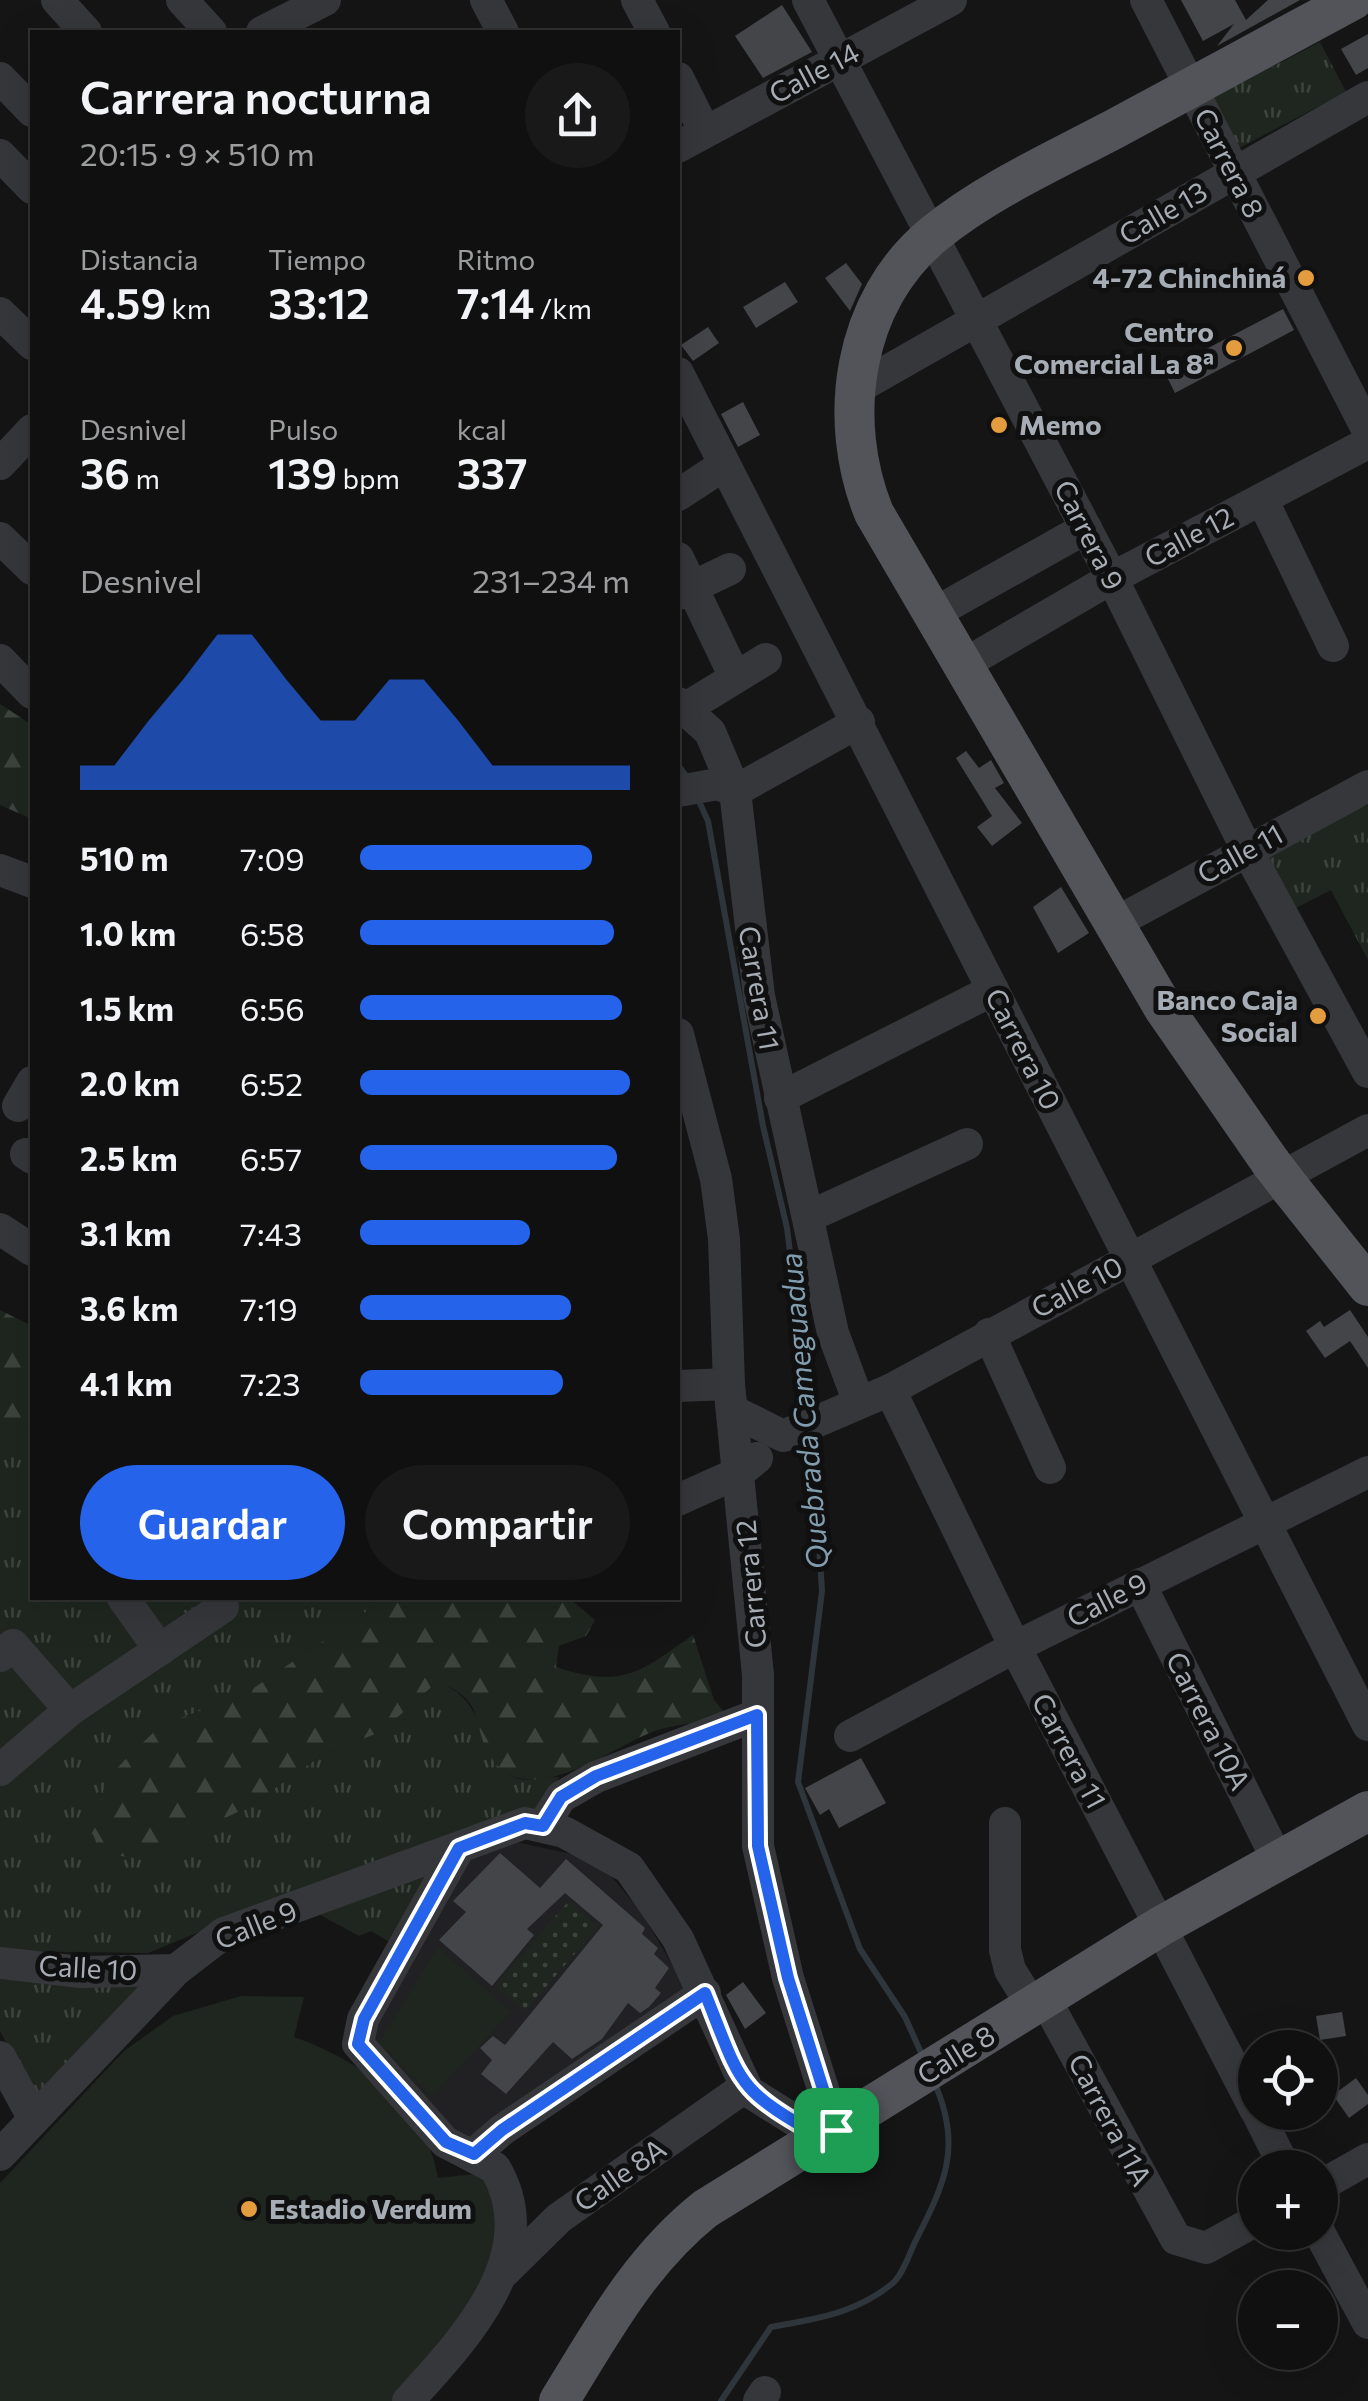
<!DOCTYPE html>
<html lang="es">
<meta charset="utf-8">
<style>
:root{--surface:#101010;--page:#191919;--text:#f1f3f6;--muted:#9c9d9f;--line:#303030;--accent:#2563eb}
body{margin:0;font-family:Commissioner,sans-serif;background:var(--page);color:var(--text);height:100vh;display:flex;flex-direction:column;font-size:38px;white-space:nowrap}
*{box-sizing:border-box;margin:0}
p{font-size:32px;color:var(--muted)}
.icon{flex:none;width:55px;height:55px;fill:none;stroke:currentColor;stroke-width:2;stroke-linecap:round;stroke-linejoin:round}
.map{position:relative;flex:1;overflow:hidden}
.drawer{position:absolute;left:30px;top:30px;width:650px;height:1570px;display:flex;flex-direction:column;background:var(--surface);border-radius:0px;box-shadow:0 10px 40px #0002,0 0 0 2px var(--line)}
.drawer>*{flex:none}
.controls{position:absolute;left:1238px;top:2030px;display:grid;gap:20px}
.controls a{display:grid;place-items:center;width:100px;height:100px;border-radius:50%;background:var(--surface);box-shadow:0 10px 40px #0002,0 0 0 2px var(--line);font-size:50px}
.pin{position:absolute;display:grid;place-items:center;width:85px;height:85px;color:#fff;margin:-42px;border-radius:20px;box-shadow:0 5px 15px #0006}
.round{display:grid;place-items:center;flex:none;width:105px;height:105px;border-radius:52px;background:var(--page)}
.overview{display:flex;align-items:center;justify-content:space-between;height:170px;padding:0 50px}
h1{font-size:45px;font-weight:600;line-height:75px}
.metrics{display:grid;grid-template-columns:repeat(3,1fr);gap:15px;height:170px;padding:10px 50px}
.metrics div{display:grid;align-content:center}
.metrics b{font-size:42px;font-weight:600}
.metrics small{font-size:28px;font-weight:400}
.metrics p{font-size:28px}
.chart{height:280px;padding:20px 50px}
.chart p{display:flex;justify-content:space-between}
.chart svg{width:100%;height:180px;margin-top:10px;fill:var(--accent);opacity:.7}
.cta{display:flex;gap:20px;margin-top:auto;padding:20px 50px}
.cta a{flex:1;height:115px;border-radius:60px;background:var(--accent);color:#fff;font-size:40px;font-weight:600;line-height:115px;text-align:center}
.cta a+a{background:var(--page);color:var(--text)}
ul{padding:0 50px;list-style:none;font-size:32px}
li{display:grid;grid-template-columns:160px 120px 1fr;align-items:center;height:75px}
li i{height:25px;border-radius:12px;background:var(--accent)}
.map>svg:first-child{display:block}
.built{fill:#212123}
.grass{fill:url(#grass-tufts)}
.forest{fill:url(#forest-firs)}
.garden{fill:url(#garden-dots)}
.pitch{fill:#1f261f}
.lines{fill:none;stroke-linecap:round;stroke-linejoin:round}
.stream{stroke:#2e363b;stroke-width:6}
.building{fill:#444549}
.minor{stroke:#36373b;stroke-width:32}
.major{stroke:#52545a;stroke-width:40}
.major-bridge{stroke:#52545a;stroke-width:40}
.route-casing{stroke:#fff;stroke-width:20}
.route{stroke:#2563eb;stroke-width:12}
.poi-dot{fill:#e49d3e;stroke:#101011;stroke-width:4}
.labels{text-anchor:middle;stroke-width:10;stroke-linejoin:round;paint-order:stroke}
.street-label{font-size:28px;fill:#a7adb5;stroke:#101011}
.poi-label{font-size:28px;font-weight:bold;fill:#a7adb5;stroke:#101011;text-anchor:end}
.water-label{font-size:30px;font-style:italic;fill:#819dae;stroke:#101011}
</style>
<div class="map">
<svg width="1368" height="2401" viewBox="0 0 1368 2401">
<defs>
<pattern id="grass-tufts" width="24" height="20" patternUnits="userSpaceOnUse" patternTransform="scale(2.5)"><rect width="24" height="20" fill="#1f261f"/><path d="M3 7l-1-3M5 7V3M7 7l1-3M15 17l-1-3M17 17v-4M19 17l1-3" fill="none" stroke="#3d433d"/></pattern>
<pattern id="forest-firs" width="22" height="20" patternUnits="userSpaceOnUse" patternTransform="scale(2.5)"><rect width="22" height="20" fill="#1f261f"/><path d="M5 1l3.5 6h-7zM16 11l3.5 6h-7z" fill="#3d433d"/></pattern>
<pattern id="garden-dots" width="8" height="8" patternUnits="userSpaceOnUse" patternTransform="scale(2.5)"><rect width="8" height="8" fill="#1f261f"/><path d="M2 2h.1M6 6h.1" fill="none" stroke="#3d433d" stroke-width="1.8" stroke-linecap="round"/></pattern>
</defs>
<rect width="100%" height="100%" fill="#151516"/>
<path class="built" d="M507,1840L576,1855L611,1876L641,1912L689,1993L464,2140L372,2047L376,2016L466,1858Z"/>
<g class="grass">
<path d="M1320,42L1346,92L1237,149L1210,99Z"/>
<path d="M1368,805V960L1331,890L1292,910L1268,873L1267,849Z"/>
<path d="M6,1421L32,1433V1598H371L366,1612L239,1698L162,1724L248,1807L325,1753L381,1732L437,1682C495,1702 474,1765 520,1779C530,1782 548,1777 559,1777L537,1814L250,1911L148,1953L0,1951V1427Z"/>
<path d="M435,1867L393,1944L371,1931L359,1936L315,1912Z"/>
<path d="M0,1976L145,1985L39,2102L0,2031Z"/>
</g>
<g class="forest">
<path d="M0,704L32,725V819L0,805Z"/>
<path d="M0,1310L32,1326V1433L7,1422L0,1427Z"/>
<path d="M371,1598H569L595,1620L586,1636L559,1646L556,1667C623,1689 639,1673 693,1635L714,1700L729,1718C707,1722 683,1723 661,1729C617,1741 532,1815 492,1759C470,1726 489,1700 437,1682L381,1732L325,1753L248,1807L140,1859L109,1854L88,1829L109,1776L162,1724L239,1698L366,1612Z"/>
</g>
<path class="garden" d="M569,1901L598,1927L525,2011L495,1986Z"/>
<g class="pitch">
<path d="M438,1947L511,2012L432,2096L379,2043Z"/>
<path d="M241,1996L304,1997L294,2037C359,2060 427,2106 438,2178L493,2172L498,2223L489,2277L397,2401H0V2183L124,2051L173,2016Z"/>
</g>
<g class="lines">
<g class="stream">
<path d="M678,765L690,781"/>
<path d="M697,797L708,821L763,1126L787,1228L810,1413"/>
<path d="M812,1435L822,1591L798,1782L860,1949L905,2017L923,2057"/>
<path d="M721,2401L771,2327C816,2319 857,2313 893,2283C903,2274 909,2255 915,2242C945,2183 963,2146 934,2082"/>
</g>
</g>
<g class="building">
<path d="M1181,0H1235L1246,20L1268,0H1300L1217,46L1234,24L1203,41Z"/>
<path d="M782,5L812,52L763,78L735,36Z"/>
<path d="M1368,34V68L1356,75L1341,49Z"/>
<path d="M846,263L862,284L850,311L825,278Z"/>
<path d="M785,282L798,302L756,328L743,307Z"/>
<path d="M1283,309L1294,330L1175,393L1164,371Z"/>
<path d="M708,327L719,343L693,361L681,345Z"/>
<path d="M743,402L760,435L738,447L721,414Z"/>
<path d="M966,751L979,768L991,760L1004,783L995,788L1022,823L992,846L977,827L992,816L956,758Z"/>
<path d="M1061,887L1089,933L1058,953L1033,907Z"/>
<path d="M1350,1310L1368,1337V1368L1350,1341L1325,1358L1306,1331L1320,1321L1324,1327Z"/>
<path d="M861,1758L886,1803L839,1828L829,1809L820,1815L805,1788Z"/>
<path d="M500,1853L540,1888L566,1859L645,1928L642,1934L658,1948L654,1954L669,1968L655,1988L661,1993L649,2007L640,2013L628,2003L602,2039L572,2059L553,2042L506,2094L481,2074L492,2060L480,2048L493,2036L505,2045L603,1925L565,1893L527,1929L534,1935L492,1986L439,1940L466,1912L453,1901Z"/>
<path d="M743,1982L766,2013L745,2029L726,1995Z"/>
<path d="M1342,2012L1346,2036L1320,2040L1316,2016Z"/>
<path d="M1356,2078L1368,2095V2104L1349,2118L1333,2095Z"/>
</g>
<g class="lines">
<g class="minor">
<path d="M57,0L86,32"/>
<path d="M182,0L211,32"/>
<path d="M486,0L503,32"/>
<path d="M637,0L654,32"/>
<path d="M808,0L1112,578L1247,850L1368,1072"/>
<path d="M1146,0L1368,431"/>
<path d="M262,32L325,0"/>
<path d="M0,78L32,111"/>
<path d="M678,78L705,132"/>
<path d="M678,147L951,0"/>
<path d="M0,155L32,188"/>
<path d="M0,313L32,344"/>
<path d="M678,373L1368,1725"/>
<path d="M854,390L1368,97"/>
<path d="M0,464L32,430"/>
<path d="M678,495L724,465"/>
<path d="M1262,499L1333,646"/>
<path d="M0,538L32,569"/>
<path d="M678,558L734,675"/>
<path d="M678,594L730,569"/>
<path d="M931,615L1086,528"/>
<path d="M0,660L32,693"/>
<path d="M961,666L1112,578L1368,443"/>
<path d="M678,703L710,732L735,791L759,996L833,1333L859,1403"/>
<path d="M686,708L766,659"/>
<path d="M678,791L718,784L735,791L859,722"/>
<path d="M0,870L32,882"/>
<path d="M1113,924L1368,786"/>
<path d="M678,1034L716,1179L724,1239L729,1384L758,1675V1846L788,1978L836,2130"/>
<path d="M780,1098L993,990"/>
<path d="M18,1106L32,1082"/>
<path d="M26,1154L32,1158"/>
<path d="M810,1216L967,1144"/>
<path d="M0,1229L32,1250"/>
<path d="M989,1334L1050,1468"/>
<path d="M678,1386L729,1384"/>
<path d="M890,1390L1015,1647L1255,2109"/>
<path d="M735,1412L783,1436L890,1390L1368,1130"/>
<path d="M678,1500L740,1472L757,1458"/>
<path d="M1140,1584L1277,1859"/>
<path d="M123,1598L160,1650"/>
<path d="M0,1656L13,1645L70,1710L223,1607L217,1598"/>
<path d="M850,1736L1015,1647L1368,1472"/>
<path d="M0,1770L70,1710"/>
<path d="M1005,1823V1950L1010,1970L1033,2007"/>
<path d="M543,1826L561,1797L596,1777L757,1715"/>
<path d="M0,1963L81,1972L176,1970"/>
<path d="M1045,1999L1176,2239L1206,2248L1255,2221"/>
<path d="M0,2057L34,2119"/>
<path d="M1257,2112L1285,2168"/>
<path d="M474,2154L502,2130L705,1993"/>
<path d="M0,2155L176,1970L224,1933L525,1823L564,1832L629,1868L678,1939L748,2091L823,2138"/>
<path d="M1320,2186L1368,2159"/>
<path d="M1319,2232L1368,2323"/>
<path d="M503,2273L559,2218L745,2087"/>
<path d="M408,2401C463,2341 546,2254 495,2168L445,2142L358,2044L363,2019L459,1848"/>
<path d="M759,2401L765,2392"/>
</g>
<g class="major">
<path d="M1271,1163L1163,1007L874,513C836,420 852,301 934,234C988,190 1056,160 1118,127C1196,85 1275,42 1353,0"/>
<path d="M1291,1189L1368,1286"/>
<path d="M559,2401C603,2330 639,2262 705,2209L1161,1926L1368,1811"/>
</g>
<path class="major-bridge" d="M1271,1163L1291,1189"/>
</g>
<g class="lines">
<g class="route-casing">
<path id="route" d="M757,1715L758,1846L788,1978L836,2130L823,2138C734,2088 742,2085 705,1993L502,2130L474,2154L446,2142L358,2044L364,2019L459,1848L525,1823L543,1826L561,1797L596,1776Z"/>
</g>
<use href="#route" class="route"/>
</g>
<g class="poi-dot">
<circle cx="1306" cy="278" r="10"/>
<circle cx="1234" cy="348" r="10"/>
<circle cx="999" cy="425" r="10"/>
<circle cx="1318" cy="1016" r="10"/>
<circle cx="249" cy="2209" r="10"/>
</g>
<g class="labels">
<g class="street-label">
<text transform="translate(814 73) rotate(-28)" y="10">Calle 14</text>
<text transform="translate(1229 163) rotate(63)" y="10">Carrera 8</text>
<text transform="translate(1163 213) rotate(-30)" y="10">Calle 13</text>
<text transform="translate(1089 535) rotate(63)" y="10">Carrera 9</text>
<text transform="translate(1189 537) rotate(-28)" y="10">Calle 12</text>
<text transform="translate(1240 854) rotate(-29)" y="10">Calle 11</text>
<text transform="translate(759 988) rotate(80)" y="10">Carrera 11</text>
<text transform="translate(1023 1049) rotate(63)" y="10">Carrera 10</text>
<text transform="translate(1077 1287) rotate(-28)" y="10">Calle 10</text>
<text transform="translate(751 1584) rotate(-95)" y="10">Carrera 12</text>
<text transform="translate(1107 1600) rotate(-27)" y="10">Calle 9</text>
<text transform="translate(1208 1721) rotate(63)" y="10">Carrera 10A</text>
<text transform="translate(1069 1751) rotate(62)" y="10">Carrera 11</text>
<text transform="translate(256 1925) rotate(-22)" y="10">Calle 9</text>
<text transform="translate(88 1968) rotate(3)" y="10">Calle 10</text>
<text transform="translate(956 2055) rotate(-32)" y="10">Calle 8</text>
<text transform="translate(1110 2120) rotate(62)" y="10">Carrera 11A</text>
<text transform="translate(620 2175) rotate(-35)" y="10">Calle 8A</text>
</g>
<g class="poi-label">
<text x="1286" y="288">4-72 Chinchiná</text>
<text x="1214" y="342">Centro<tspan x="1214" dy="32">Comercial La 8ª</tspan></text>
<text x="1019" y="435" text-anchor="start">Memo</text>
<text x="1298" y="1010">Banco Caja<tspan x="1298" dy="32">Social</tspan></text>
<text x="269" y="2219" text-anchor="start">Estadio Verdum</text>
</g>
<g class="water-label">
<text transform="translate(805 1411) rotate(-95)" y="10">Quebrada Cameguadua</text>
</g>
</g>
</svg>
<div class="controls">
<a><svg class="icon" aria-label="locate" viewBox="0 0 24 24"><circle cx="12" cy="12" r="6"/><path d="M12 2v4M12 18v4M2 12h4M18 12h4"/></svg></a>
<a>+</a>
<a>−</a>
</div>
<div class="pin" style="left:836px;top:2130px;background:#1e9e55"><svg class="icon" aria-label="arrive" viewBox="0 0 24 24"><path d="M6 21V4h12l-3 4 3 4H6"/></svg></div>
<section class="drawer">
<div class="overview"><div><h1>Carrera nocturna</h1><p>20:15 · 9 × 510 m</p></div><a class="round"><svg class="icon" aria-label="share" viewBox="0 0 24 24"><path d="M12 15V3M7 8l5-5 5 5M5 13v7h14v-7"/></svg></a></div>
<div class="metrics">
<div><p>Distancia</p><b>4.59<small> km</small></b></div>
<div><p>Tiempo</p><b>33:12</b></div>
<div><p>Ritmo</p><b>7:14<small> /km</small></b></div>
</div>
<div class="metrics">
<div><p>Desnivel</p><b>36<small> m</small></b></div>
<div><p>Pulso</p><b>139<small> bpm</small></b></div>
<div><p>kcal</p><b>337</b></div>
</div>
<div class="chart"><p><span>Desnivel</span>231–234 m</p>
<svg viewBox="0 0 160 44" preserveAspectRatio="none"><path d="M0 44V38L10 38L20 27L30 17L40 6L50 6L60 17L70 27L80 27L90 17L100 17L110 27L120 38L130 38L140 38L150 38L160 38V44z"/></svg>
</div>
<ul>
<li><b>510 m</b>7:09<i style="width:86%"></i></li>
<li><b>1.0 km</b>6:58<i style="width:94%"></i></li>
<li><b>1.5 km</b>6:56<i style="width:97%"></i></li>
<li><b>2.0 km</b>6:52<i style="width:100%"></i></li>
<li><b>2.5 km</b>6:57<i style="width:95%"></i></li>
<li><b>3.1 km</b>7:43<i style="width:63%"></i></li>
<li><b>3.6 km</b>7:19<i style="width:78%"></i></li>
<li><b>4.1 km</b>7:23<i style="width:75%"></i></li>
</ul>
<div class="cta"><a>Guardar</a><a>Compartir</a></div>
</section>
</div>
